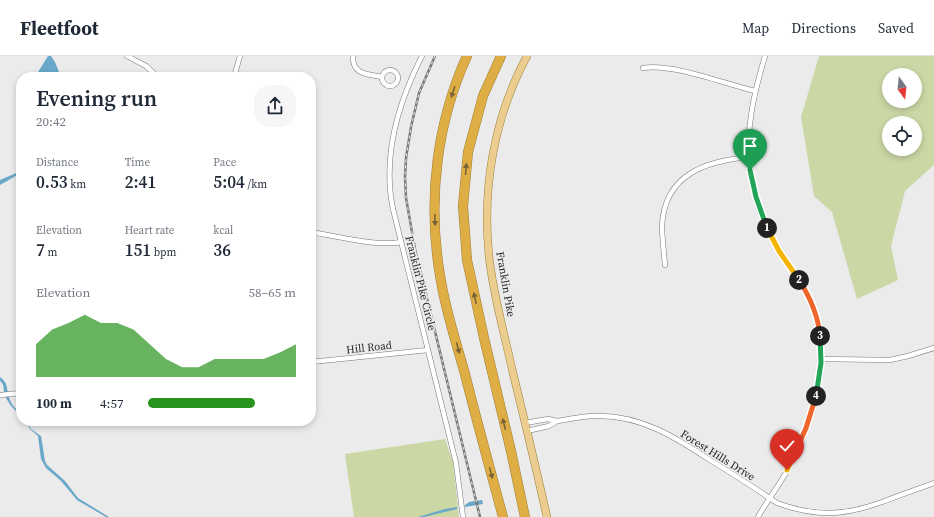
<!DOCTYPE html>
<meta charset="utf-8">
<style>
:root{--surface:#fff;--page:#f6f6f7;--text:#1f2937;--muted:#747a83;--line:#e0e1e3;--accent:#27941d}
body{margin:0;font-family:"Source Serif 4",serif;background:var(--page);color:var(--text);height:100vh;display:flex;flex-direction:column;font-size:15px;white-space:nowrap}
*{box-sizing:border-box;margin:0}
p{font-size:13px;color:var(--muted)}
.icon{flex:none;width:22px;height:22px;fill:none;stroke:currentColor;stroke-width:2;stroke-linecap:round;stroke-linejoin:round}
.map{position:relative;flex:1;overflow:hidden}
.sheet{position:absolute;left:16px;top:16px;width:300px;height:354px;display:flex;flex-direction:column;background:var(--surface);border-radius:16px;box-shadow:0 2px 6px #0003}
.sheet>*{flex:none}
.needle{width:26px;rotate:165deg}
.tools{position:absolute;left:882px;top:12px;display:grid;gap:8px}
.tools a{display:grid;place-items:center;width:40px;height:40px;border-radius:50%;background:var(--surface);box-shadow:0 2px 6px #0003;font-size:20px}
.pin{position:absolute;display:grid;place-items:center;width:34px;height:34px;color:#fff;margin:-41px -17px;border-radius:50% 50% 50% 0;rotate:-45deg;box-shadow:0 0 4px #0007}
.pin .icon{rotate:45deg}
.km{position:absolute;width:20px;height:20px;margin:-10px;border-radius:50%;background:#222;color:#fff;font-size:11px;line-height:20px;text-align:center}
.round{display:grid;place-items:center;flex:none;width:42px;height:42px;border-radius:16px;background:var(--page)}
.overview{display:flex;align-items:center;justify-content:space-between;height:68px;padding:0 20px}
h1{font-size:22px;font-weight:600;line-height:30px}
.stats{display:grid;grid-template-columns:repeat(3,1fr);gap:6px;height:68px;padding:4px 20px}
.stats div{display:grid;align-content:center}
.stats b{font-size:17px;font-weight:600}
.stats small{font-size:11px;font-weight:400}
.stats p{font-size:11px}
.chart{height:112px;padding:8px 20px}
.chart p{display:flex;justify-content:space-between}
.chart svg{width:100%;height:72px;margin-top:4px;fill:var(--accent);opacity:.7}
ul{padding:0 20px;list-style:none;font-size:13px}
li{display:grid;grid-template-columns:64px 48px 1fr;align-items:center;height:30px}
li i{height:10px;border-radius:5px;background:var(--accent)}
header{display:flex;align-items:center;gap:24px;box-sizing:border-box;height:56px;padding:0 20px;background:var(--surface);border-bottom:1px solid var(--line)}
header strong{font-size:19px}
nav{display:flex;gap:22px;margin-inline-start:auto;font-size:14px}
.map>svg:first-child{display:block}
.green{fill:#cbd7a5;fill-rule:evenodd}
.water{fill:#6aa8c9}
.lines{fill:none;stroke-linecap:round;stroke-linejoin:round}
.minor-casing{stroke:#777778;stroke-width:5.5}
.primary-casing{stroke:#9e7f3b;stroke-width:8}
.motorway-casing{stroke:#9e7f3b;stroke-width:10}
.minor{stroke:#fff;stroke-width:4.5}
.primary{stroke:#ebce8f;stroke-width:7}
.motorway{stroke:#deae44;stroke-width:9}
.rail-casing{stroke:#787879;stroke-width:2.5}
.rail{stroke:#ebebec;stroke-width:1;stroke-dasharray:3;stroke-linecap:butt}
.oneway{fill:#7a6435}
.split-1-casing{stroke:#fff;stroke-width:8}
.split-2-casing{stroke:#fff;stroke-width:8}
.split-3-casing{stroke:#fff;stroke-width:8}
.split-4-casing{stroke:#fff;stroke-width:8}
.split-5-casing{stroke:#fff;stroke-width:8}
.split-6-casing{stroke:#fff;stroke-width:8}
.split-1{stroke:#22a559;stroke-width:5}
.split-2{stroke:#f5b400;stroke-width:5}
.split-3{stroke:#f0652b;stroke-width:5}
.split-4{stroke:#22a559;stroke-width:5}
.split-5{stroke:#f0652b;stroke-width:5}
.split-6{stroke:#f5b400;stroke-width:5}
.labels{text-anchor:middle;stroke-width:3.5;stroke-linejoin:round;paint-order:stroke}
.street-label{font-size:11px;fill:#282829;stroke:#ebebec}
</style>
<header>
<strong>Fleetfoot</strong>
<nav><a>Map</a><a>Directions</a><a>Saved</a></nav>
</header>
<div class="map">
<svg width="934" height="461" viewBox="0 0 934 461">
<rect width="100%" height="100%" fill="#ebebec"/>
<g class="green">
<path d="M819,0H934V109L905,135L891,190L898,224L857,243L832,156L814,140L801,61ZM889,19H915V45H889ZM889,67H915V93H889Z"/>
<path d="M445,383L453,406L459,461H354L345,398Z"/>
</g>
<g class="water">
<path d="M48,0H51L55,6L61,21H35Z"/>
<path d="M21,115V117L0,129V124Z"/>
<path d="M0,321C9,328 6,332 9,341C11,348 15,353 21,357V359C14,354 10,349 6,342C2,337 6,329 0,325Z"/>
<path d="M26,365H27L31,373L41,380L45,405L47,409L65,425L78,442L109,461H106L77,444L61,425L46,412L41,403L38,380L30,373Z"/>
<path d="M482,444L483,448L465,451V449L469,446Z"/>
<path d="M457,451V453L424,461H418L445,453Z"/>
</g>
<g class="lines">
<g class="minor-casing">
<g id="minor">
<path d="M127,0L146,10L158,21"/>
<path d="M353,0C352,19 368,18 382,21"/>
<path d="M422,0C398,47 382,100 393,153L456,407L463,461"/>
<path d="M643,12C672,7 725,28 755,35"/>
<circle cx="390" cy="22" r="8"/>
<path d="M234,21L240,0"/>
<path d="M311,176C336,180 377,191 401,186"/>
<path d="M665,209C664,196 662,182 662,169C665,118 706,105 749,101"/>
<path d="M821,303L890,304L908,300L934,292"/>
<path d="M311,306L428,294"/>
<path d="M0,339L21,337"/>
<path d="M557,365C571,363 585,359 599,360C642,360 675,381 710,404C733,418 755,432 777,447C816,461 843,460 882,446C900,439 917,433 934,427"/>
<path d="M525,367L548,363L557,365L549,370L527,375"/>
<path d="M758,461C767,445 778,431 787,415C807,378 823,333 821,291C819,247 800,230 779,195C753,153 743,102 752,53C755,35 760,17 765,0"/>
</g>
</g>
<g class="primary-casing">
<path id="primary" d="M527,0C494,61 482,132 489,200C493,238 504,276 512,313C524,362 536,412 547,461"/>
</g>
<g class="motorway-casing">
<g id="motorway">
<path d="M467,0C437,66 428,141 439,213C444,248 455,283 465,318C477,366 490,413 503,461"/>
<path d="M501,0L483,40L468,96L463,150L467,204L484,282L511,395L525,461"/>
</g>
</g>
<use href="#minor" class="minor"/>
<use href="#primary" class="primary"/>
<use href="#motorway" class="motorway"/>
<g class="rail-casing">
<path id="rail" d="M435,0L419,37L411,71L406,102L405,121L406,142L415,193L480,461"/>
</g>
<use href="#rail" class="rail"/>
</g>
<defs><path id="oneway-solid" d="M-6-.8H1V-3.2L6.5 0L1 3.2V.8H-6Z"/></defs>
<g class="oneway">
<use href="#oneway-solid" transform="translate(453 36) rotate(108)"/>
<use href="#oneway-solid" transform="translate(466 113) rotate(-85)"/>
<use href="#oneway-solid" transform="translate(435 164) rotate(88)"/>
<use href="#oneway-solid" transform="translate(475 242) rotate(-102)"/>
<use href="#oneway-solid" transform="translate(458 292) rotate(75)"/>
<use href="#oneway-solid" transform="translate(504 368) rotate(-104)"/>
<use href="#oneway-solid" transform="translate(491 417) rotate(75)"/>
</g>
<g class="lines">
<g class="split-1-casing">
<path id="split-1" d="M750,114L756,141L767,172"/>
</g>
<g class="split-2-casing">
<path id="split-2" d="M767,172L779,195L799,224"/>
</g>
<g class="split-3-casing">
<path id="split-3" d="M799,224C810,241 818,259 820,280"/>
</g>
<g class="split-4-casing">
<path id="split-4" d="M816,340L821,307L820,280"/>
</g>
<g class="split-5-casing">
<path id="split-5" d="M795,397L806,372L816,340"/>
</g>
<g class="split-6-casing">
<path id="split-6" d="M787,414L795,397"/>
</g>
<use href="#split-1" class="split-1"/>
<use href="#split-2" class="split-2"/>
<use href="#split-3" class="split-3"/>
<use href="#split-4" class="split-4"/>
<use href="#split-5" class="split-5"/>
<use href="#split-6" class="split-6"/>
</g>
<g class="labels">
<g class="street-label">
<text transform="translate(421 227) rotate(76)" y="4">Franklin Pike Circle</text>
<text transform="translate(506 228) rotate(80)" y="4">Franklin Pike</text>
<text transform="translate(369 291) rotate(-6)" y="4">Hill Road</text>
<text transform="translate(718 399) rotate(32)" y="4">Forest Hills Drive</text>
</g>
</g>
</svg>
<div class="tools">
<a><svg class="needle" viewBox="-14 -14 28 28"><path d="M0-13l5 13h-10z" fill="#e53935"/><path d="M0 13l5-13h-10z" fill="#747a83"/></svg></a>
<a><svg class="icon" aria-label="locate" viewBox="0 0 24 24"><circle cx="12" cy="12" r="6"/><path d="M12 2v4M12 18v4M2 12h4M18 12h4"/></svg></a>
</div>
<div class="pin" style="left:750px;top:114px;background:#1e9e55"><svg class="icon" aria-label="arrive" viewBox="0 0 24 24"><path d="M6 21V4h12l-3 4 3 4H6"/></svg></div>
<div class="pin" style="left:787px;top:414px;background:#d93025"><svg class="icon" aria-label="check" viewBox="0 0 24 24"><path d="M5 12l5 5 9-10"/></svg></div>
<b class="km" style="left:767px;top:172px">1</b>
<b class="km" style="left:799px;top:224px">2</b>
<b class="km" style="left:820px;top:280px">3</b>
<b class="km" style="left:816px;top:340px">4</b>
<section class="sheet">
<div class="overview"><div><h1>Evening run</h1><p>20:42</p></div><a class="round"><svg class="icon" aria-label="share" viewBox="0 0 24 24"><path d="M12 15V3M7 8l5-5 5 5M5 13v7h14v-7"/></svg></a></div>
<div class="stats">
<div><p>Distance</p><b>0.53<small> km</small></b></div>
<div><p>Time</p><b>2:41</b></div>
<div><p>Pace</p><b>5:04<small> /km</small></b></div>
</div>
<div class="stats">
<div><p>Elevation</p><b>7<small> m</small></b></div>
<div><p>Heart rate</p><b>151<small> bpm</small></b></div>
<div><p>kcal</p><b>36</b></div>
</div>
<div class="chart"><p><span>Elevation</span>58–65 m</p>
<svg viewBox="0 0 160 44" preserveAspectRatio="none"><path d="M0 44V24L10 15L20 11L30 6L40 11L50 11L60 15L70 24L80 33L90 38L100 38L110 33L120 33L130 33L140 33L150 29L160 24V44z"/></svg>
</div>
<ul>
<li><b>100 m</b>4:57<i style="width:72%"></i></li>
</ul>
</section>
</div>
